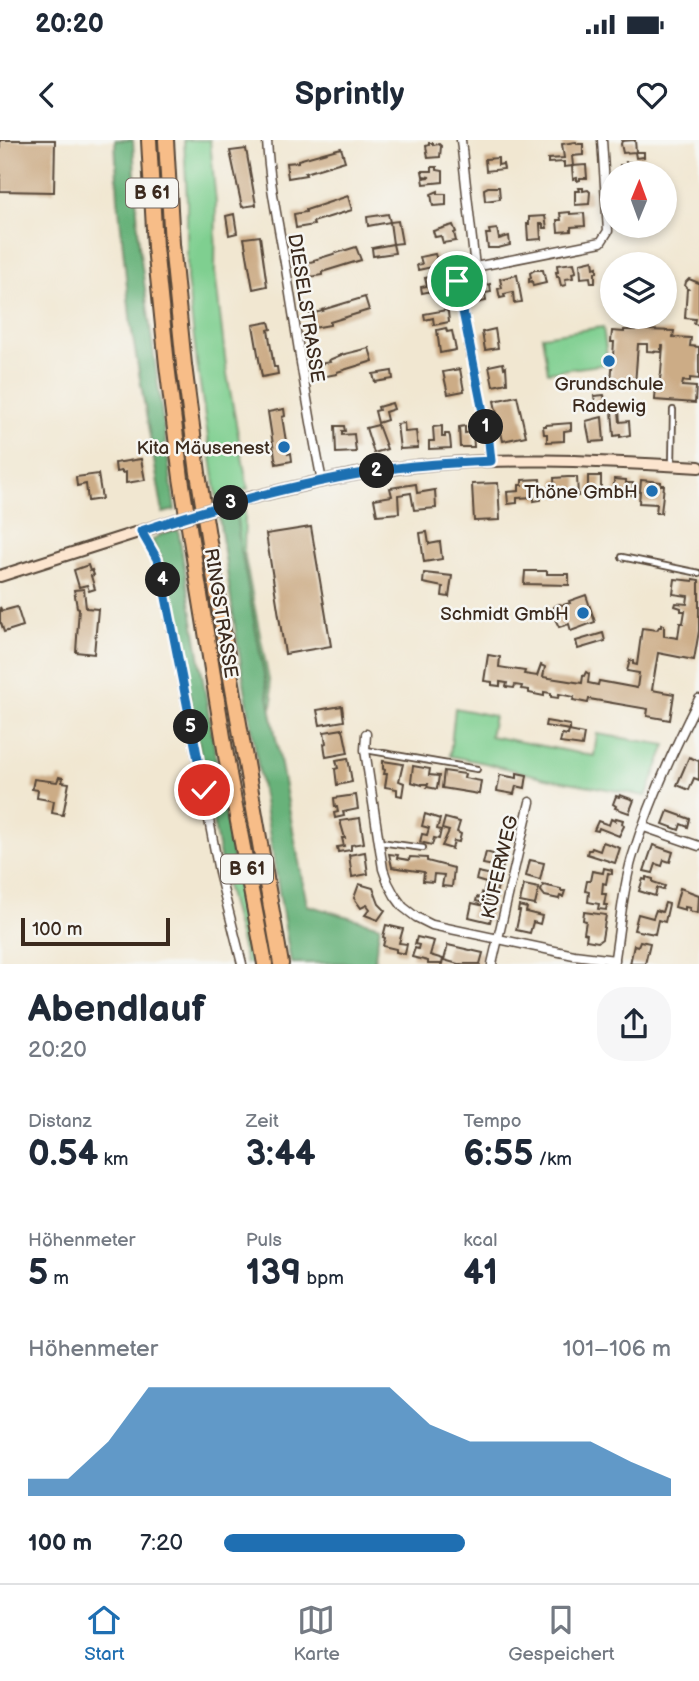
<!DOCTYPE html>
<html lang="de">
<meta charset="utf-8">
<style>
:root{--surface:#fff;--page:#f6f6f7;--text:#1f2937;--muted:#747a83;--line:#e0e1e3;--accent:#1f6fb2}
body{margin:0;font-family:"Balsamiq Sans",sans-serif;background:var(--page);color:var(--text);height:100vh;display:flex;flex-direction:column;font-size:26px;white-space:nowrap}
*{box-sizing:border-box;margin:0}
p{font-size:23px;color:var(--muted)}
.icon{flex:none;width:38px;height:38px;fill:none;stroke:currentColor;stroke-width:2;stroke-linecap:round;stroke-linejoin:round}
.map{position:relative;height:824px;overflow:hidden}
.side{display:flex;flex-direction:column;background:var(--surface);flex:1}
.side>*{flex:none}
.needle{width:46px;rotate:1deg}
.fabs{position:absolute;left:600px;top:21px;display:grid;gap:14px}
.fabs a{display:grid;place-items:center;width:77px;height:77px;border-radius:50%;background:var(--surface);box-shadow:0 4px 10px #0003;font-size:35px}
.scale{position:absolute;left:21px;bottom:18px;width:149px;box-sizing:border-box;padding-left:7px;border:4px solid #3b2a1e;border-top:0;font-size:19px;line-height:24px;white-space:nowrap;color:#3b2a1e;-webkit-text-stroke:5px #f6f6f2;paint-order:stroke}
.pin{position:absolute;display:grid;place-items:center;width:60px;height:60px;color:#fff;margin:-30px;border:4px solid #fff;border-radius:50%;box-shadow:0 2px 7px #0007}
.km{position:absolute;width:35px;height:35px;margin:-18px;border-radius:50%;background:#222;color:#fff;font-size:19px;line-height:35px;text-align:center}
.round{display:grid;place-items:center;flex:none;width:74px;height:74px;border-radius:28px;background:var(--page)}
.overview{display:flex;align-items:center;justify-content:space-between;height:119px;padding:0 28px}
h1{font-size:38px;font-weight:800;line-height:52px}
.metrics{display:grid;grid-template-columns:repeat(3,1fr);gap:10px;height:119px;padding:7px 28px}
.metrics div{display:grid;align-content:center}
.metrics b{font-size:35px;font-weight:800}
.metrics small{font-size:19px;font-weight:400}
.metrics p{font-size:19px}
.chart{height:196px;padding:14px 28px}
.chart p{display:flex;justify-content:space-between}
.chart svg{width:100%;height:126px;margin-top:7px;fill:var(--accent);opacity:.7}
ul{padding:0 28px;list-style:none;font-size:23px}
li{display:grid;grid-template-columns:112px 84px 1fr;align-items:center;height:52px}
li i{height:18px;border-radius:9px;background:var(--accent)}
.status{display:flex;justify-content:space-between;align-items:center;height:49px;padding:0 35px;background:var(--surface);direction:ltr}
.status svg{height:19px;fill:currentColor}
header{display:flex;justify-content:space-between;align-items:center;height:91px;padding:0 28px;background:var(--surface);font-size:32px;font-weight:800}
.menu{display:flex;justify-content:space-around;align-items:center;height:98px;border-top:2px solid var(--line);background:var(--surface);font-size:19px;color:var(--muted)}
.menu a{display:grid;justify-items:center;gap:4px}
.menu .active{color:var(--accent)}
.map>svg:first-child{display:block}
.green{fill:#7fcf90;stroke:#5d7c57;stroke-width:2}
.forest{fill:#67b27a;stroke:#516e4c;stroke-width:2}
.building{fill:#ccac86}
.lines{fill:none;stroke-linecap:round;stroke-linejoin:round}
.lane-casing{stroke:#564639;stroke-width:8}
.street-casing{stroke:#564639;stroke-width:11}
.secondary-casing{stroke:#564639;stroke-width:14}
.highway-casing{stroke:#564639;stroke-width:18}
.lane{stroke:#fff;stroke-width:4.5}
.street{stroke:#fff;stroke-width:8}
.secondary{stroke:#fce5cf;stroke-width:10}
.highway{stroke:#f7bd88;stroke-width:14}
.secondary-bridge-casing{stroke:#564639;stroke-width:14;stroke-linecap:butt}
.secondary-bridge{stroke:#fce5cf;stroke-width:10}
.route-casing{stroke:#fff;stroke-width:14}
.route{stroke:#1f6fb2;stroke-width:9}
.poi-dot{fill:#1f6fb2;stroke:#f6f6f2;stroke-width:2.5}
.labels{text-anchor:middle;stroke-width:5;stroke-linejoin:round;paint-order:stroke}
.shield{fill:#f6f6f2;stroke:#73675e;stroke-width:2}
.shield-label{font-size:18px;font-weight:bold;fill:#3b2a1e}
.street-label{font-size:19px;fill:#3b2a1e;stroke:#f6f6f2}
.poi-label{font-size:19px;fill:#3b2a1e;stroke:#f6f6f2;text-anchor:end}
</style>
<div class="status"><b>20:20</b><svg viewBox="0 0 49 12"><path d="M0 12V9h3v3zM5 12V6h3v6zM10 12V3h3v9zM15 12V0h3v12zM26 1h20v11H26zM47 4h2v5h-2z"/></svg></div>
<header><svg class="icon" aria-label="back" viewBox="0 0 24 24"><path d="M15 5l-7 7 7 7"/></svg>Sprintly<svg class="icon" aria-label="heart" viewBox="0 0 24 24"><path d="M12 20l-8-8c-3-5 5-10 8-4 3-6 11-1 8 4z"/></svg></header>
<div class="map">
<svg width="699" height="824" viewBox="0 0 699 824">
<rect width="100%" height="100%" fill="#f6f6f2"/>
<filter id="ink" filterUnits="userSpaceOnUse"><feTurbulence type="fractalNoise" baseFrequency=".0143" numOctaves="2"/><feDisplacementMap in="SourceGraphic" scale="14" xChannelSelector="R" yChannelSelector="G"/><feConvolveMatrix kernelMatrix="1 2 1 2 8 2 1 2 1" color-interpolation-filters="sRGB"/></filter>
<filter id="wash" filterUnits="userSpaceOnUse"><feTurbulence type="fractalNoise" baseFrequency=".00686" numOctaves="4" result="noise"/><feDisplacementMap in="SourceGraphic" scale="28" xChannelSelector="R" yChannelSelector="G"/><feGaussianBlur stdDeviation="1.57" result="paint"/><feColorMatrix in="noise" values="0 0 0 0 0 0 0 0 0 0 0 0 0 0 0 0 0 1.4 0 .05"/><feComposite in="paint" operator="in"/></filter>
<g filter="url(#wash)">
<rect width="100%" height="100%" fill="#f1e7d1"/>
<g class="green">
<path d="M184,0H210L216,63L215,132L227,234L248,349L217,358L197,223L187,139V61Z"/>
<path d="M603,187L608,224L548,232L542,196Z"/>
<path d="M245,370L244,413L273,561L271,568L240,405L236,372Z"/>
<path d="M455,568L494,576L490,596L594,616L597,594L666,605L646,656L546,638L485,623L450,616Z"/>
<path d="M223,733L236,738L257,823H246Z"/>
</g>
<g class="forest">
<path d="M115,0H133L139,105L175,370L163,373L131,186L118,58Z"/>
<path d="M236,372L240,405L307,765L380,786L374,823H291L236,494L219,377Z"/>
<path d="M178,389L236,738L223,733L175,475L161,417L152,401L160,395Z"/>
</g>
<g id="blocks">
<g class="building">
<path d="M0,0H55L54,52L0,51Z"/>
<path d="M635,0L636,12H644V17L636,18L635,12L623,13L621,4L622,1Z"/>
<path d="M576,2L577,4H583V15L572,16L573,26L564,27V22L548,23V19L564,18L562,4Z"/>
<path d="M429,3H433V5L439,4L441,6L440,17L428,18L426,6L429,5Z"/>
<path d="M341,8L345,21L305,33L306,35L288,38L286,23L298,22V20Z"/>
<path d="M246,9L256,65L242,67L230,11Z"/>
<path d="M498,18V25L503,24L504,29L486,31L485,19Z"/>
<path d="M626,22H630V25L639,24L640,29H643L644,33H621L620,25H627Z"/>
<path d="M586,25L587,38H580V40L577,41V38L573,39L572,26Z"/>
<path d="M432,27H437V30L443,31V42L424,44L423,38L430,37L423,36L422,31H432Z"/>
<path d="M488,47H499L500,59L485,61L484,49Z"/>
<path d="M579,48H583V51L588,50L590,52L589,64L575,65V51H580Z"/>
<path d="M438,51V54H446V65L433,66L431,54Z"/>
<path d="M348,56L352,70L313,82L314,85L296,88L294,74L306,72V70Z"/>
<path d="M570,72V74L584,73L585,86L571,87V91L558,92L557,80H561L560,73Z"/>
<path d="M234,74L237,93L229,95L226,76Z"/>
<path d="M388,74L390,82L368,86L367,77Z"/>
<path d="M545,76L547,88H543V84H540L541,99L528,100L527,84H529V77Z"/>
<path d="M398,81L402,103L393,104L390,82Z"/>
<path d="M453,85L456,92L454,93L456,101L443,103L441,96L435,97L433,91Z"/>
<path d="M497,89L499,99L509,96L510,105L498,108H488L486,94H490L489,90Z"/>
<path d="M260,96L267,146L253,149L244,98Z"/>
<path d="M393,104L395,113L373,116L372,108Z"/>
<path d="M356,107L361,120L322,132V135L304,138L302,124L314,121V120Z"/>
<path d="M435,114L437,120H436L437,126L418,130L417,125L422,124L420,117Z"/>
<path d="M593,120L594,128L597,127V132H595V143H591L590,137L581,138L580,123Z"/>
<path d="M574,123L576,132L572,133L573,138L565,139L566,145L561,146L559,137H557L556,132H558L557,125Z"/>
<path d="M535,130H543L546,143L533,146L532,141L529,142V139L531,138L530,133Z"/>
<path d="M439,135L442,141L440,142L442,149L422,153L421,147L427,146L425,138Z"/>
<path d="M517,135L522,162L514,163L513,152L504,154L505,157L500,158L498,149L502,148L500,139Z"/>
<path d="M689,139L699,143V185L694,184L695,179L685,178L687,149H688L685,146L686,142Z"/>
<path d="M485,140L486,145L490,144L491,152L485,153L486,161L476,163L472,143Z"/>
<path d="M365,157L369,170L330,182V185L313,188L310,174L323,171L322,170Z"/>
<path d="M446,170L448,172L449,182L434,185L433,178L425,180L424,174Z"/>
<path d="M269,182L271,189L268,190L274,227H277L278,234L262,237L253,185Z"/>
<path d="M641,187L646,189V190L674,191L673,197L691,198L690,206L699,207V239L690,238V242L683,241L682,246L696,247L695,263L655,260L656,244L659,245L661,233L663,205H661V212L647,211V204H638L635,245L611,243L614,202H611L612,191L624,192V190H636V188Z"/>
<path d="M446,188L447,192L452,191L456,210L440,213L437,190Z"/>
<path d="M495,189L498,208L485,210L482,192Z"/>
<path d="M369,208L373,221L337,232V234L321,237L319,224L330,222L329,220L341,215Z"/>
<path d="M503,223L504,228L506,227L507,243L493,246L489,226Z"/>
<path d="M460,229L464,251L448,254L443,232Z"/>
<path d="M392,231L393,239L375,242L373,234Z"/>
<path d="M604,255L606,267L596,268L594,256Z"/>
<path d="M517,256L526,296L503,301L494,261Z"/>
<path d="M392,263L394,269L385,272L387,280L378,283L375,271L379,270L378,267Z"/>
<path d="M284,269L285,276L282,277L288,314L291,313L292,321L276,324L268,272Z"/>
<path d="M612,271H619L620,282L629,281L630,295L620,297V295L614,296Z"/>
<path d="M602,277L604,301L590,302L586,281Z"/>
<path d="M404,283L405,292L416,291L418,308L400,309L397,284Z"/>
<path d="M571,283V290L564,291V301L547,302V294H544L543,286H546V285Z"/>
<path d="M378,285L387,309L374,313L366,288Z"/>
<path d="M335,286H344L345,291H342V295L354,294L356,312L336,313Z"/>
<path d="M442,286V297H445V294H449L450,297L451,308L429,309V301H434L433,287Z"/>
<path d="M465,286V293L473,292L474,307H460L459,287Z"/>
<path d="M141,319L145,340L126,343V332L122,333V331L116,332L115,323Z"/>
<path d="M98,334L102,359L88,361L86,344L77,346L76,337Z"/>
<rect x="588" y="336" width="13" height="15"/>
<path d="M568,337H577L578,356L555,357L554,338Z"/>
<path d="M540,339L541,360L534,361V357L517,358V363L508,364L507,352L519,351V345H522V340Z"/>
<path d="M614,339L626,340V343H633L632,355H620V353L614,352Z"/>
<path d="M641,340L661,342V345H664L661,373H656L657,364L639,363Z"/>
<path d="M498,343L500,380L474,381L472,344Z"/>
<path d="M416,344L417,353L435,350L436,368L414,370L411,353L398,355L399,373L377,375L374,359L392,356L390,348Z"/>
<path d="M311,387L331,506L285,514L266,394Z"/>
<path d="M427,392L429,404L440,402L442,419L424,422L420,393Z"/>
<path d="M88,425L90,431L92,430L94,435L91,436L95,449L89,451L87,445L79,447L74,430Z"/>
<path d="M525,431H547V434H569V445L524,444Z"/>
<path d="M424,433L452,436L449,457L442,456L443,447L423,443Z"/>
<path d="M675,439L693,441V439L699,440V491L694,520L658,513L652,550L674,554L670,580L647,576L648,569L589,559L588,563L573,560L574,557L559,554L558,558L551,557V553L544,552V556L529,553V550L521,549L522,546L515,545L514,548L506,547L507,543L500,542V546L492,545V542L484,541L488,515L500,517L499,527L525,531L524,534L537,536L541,525L545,527L543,537L582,543L583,536H584L586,532L589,534L588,543L598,545L599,541L637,548L639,533L627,531L630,520L633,521V524L637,525L642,488L657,490L659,487H661V484L664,485V496L678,498L680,483H683L685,471H681V468L675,466L676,463L687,464L688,456L673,454Z"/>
<path d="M84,449L86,468L98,469L94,514L76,512L79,468L77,467L74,450Z"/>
<path d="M586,455L595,482L571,491L569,484L559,487L552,473L554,467L559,464L563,465L570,463L569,461Z"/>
<path d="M0,467L2,471L17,467L23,486L4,492L1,483H0Z"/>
<path d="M603,493L605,501L578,509L576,501Z"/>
<path d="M342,566L344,581L320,585L317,570Z"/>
<path d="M546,581L570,585V590L545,586Z"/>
<path d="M343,589L348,613L326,617L324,604L326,603L324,592Z"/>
<path d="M569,591L584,594L582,606L560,603L562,594L568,595Z"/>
<path d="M689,617L699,621V640L694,638L689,650L677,645Z"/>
<path d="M348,618L352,642L337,645L335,629L338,628L336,620Z"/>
<path d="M383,621L403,624L399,641L404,643L402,656L397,655V649L385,647L387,634H384L385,630L383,629Z"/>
<path d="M413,626L430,629L429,635L439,636L437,649L427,647L428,644H422V645L411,642Z"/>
<path d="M444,631L465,634L464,638L481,641L479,654L442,648Z"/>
<path d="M517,633L527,635L525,648L516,646L514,654L497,651L500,635L517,638Z"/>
<path d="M59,637L63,638L62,642L69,643L63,675L52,673L54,661L37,658L38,650L32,649L34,639L57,642Z"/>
<path d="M356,655L358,669L343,672L344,676L335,678L334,673L338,672L337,667H335L334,658Z"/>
<path d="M620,655L634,660L629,673L615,668L616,666L613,664L616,656L619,657Z"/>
<path d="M668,671L690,679L688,687L681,684L679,690L663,684Z"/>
<path d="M425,674L440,679L437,689L441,690L439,699L434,698L432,705L420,702L422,694L427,695L429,688L422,686Z"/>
<path d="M360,678L364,703L351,705V710L338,712L337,707L344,706L342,698H345L340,681Z"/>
<path d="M445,678L460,682L457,692L461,694L459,702L454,701L452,709L442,706L449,691L442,689Z"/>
<path d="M616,678L623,680L622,683L624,686L619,696L599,688L598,691L594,690L598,681L609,685L611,679L615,681Z"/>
<path d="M603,702L620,708L615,723L587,714L588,710H591L592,708L600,711Z"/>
<path d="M653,705L673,712L670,722L664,720L662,726L656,724L653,733L644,731Z"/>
<path d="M497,710L507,711L494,761L485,759L484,763L476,761L477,757L481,758L482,753L483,754L486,743L476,740L478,732L492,735L494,726L483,724L486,712L496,715Z"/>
<path d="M365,712L368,734L352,737L349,715Z"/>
<path d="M389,714L398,715L397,718L409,720L410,717L427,718V721L454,728L452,747L442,746L444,735L434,734L433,742L423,741L424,732L392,727Z"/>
<path d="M530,720L544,723L540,740L526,736Z"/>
<path d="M604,728L612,730V734L608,733L606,744L603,743L602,754H606L604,765H607L606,770L598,769L599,764L588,762L589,752L585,751L587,741H590L592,731L603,733Z"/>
<path d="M646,737L653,739V742L665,746L663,750L657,748L655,756L639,751L643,739L646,740Z"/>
<path d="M359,744L373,748L379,764L385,770L378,780L365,775L370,769L367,765L361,768L354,758Z"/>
<path d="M524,745L539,748L535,765L520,762Z"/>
<path d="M543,745L561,749V751H565L563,757L560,756L559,759L545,756L541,751Z"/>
<path d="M680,748L699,755L698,773L689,771L690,768L685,767V770L675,767Z"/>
<path d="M472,763L493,768L490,782L469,777Z"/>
<path d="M665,763L669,764L665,782L658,780L655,794L634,790L638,774L653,778L656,770L662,772Z"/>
<path d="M519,766L527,768L526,772L542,776L540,784L533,782L530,793L516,790L520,771H518Z"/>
<path d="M584,772L606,775L602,799L598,802L586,800L587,794L584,793L586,781L583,780Z"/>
<path d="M386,785L403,789L399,803L407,804L405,814L396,812V809L383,806L385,798L383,797Z"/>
<path d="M417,797L434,801L430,815L443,819L442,824H428V821L412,817L415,808L418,809L419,805L415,804Z"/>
<path d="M640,801L650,803L645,824H630L634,805L638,806Z"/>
<path d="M448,805L483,813L480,824H458L444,820Z"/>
</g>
</g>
</g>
<g filter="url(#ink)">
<use href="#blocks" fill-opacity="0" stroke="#564639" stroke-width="2"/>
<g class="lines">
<g class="lane-casing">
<g id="lane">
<path d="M672,325L673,270"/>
<path d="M622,417L699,433"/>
<path d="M366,610L477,629"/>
<path d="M380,702L423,708"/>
</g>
</g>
<g class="street-casing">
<g id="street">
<path d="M267,0C269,41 278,82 285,123C297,195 307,268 322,341"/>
<path d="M461,0L475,127C465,129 458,130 457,141L489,302L491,321"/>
<path d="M475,127L601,102L608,91L602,0"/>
<path d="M141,391L157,419L161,432L220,737L242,824"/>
<path d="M366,594L365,610L383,729L388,743L395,756L403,767L416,777L432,785L574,815L615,820"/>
<path d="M644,687L699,706"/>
<path d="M492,824L530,662"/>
<path d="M614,824C620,788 622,752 632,718C649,663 673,610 699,559"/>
</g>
</g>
<g class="secondary-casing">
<g id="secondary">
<path d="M234,362C286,349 337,336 390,329C492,315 597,321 699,327"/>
<path d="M0,436L157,386"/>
</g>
</g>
<g class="highway-casing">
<g id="highway">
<path d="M149,0L155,107L167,225L181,338L229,634L265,824"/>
<path d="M166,0L172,104L184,225L198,333L226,509L281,824"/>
</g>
</g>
<use href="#lane" class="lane"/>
<use href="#street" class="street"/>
<use href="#secondary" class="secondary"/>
<use href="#highway" class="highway"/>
<g class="secondary-bridge-casing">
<path id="secondary-bridge" d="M157,386L234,362"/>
</g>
<use href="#secondary-bridge" class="secondary-bridge"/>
</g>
</g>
<g class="lines" filter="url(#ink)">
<g class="route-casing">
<path id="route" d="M204,650L161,432L157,419L141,391C222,364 305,341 390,329C423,324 457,323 491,321L489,302L457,141"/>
</g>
<use href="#route" class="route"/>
</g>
<g class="poi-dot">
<circle cx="609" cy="221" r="7"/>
<circle cx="284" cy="307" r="7"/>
<circle cx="652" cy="351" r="7"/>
<circle cx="583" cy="473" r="7"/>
</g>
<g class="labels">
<g class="shield">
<rect x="126" y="38.5" width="52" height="29" rx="5"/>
<rect x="221" y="714.5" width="52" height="29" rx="5"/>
</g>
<g class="shield-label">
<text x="152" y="59">B 61</text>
<text x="247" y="735">B 61</text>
</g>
<g class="street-label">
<text transform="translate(307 168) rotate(81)" y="7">DIESELSTRASSE</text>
<text transform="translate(222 473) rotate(81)" y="7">RINGSTRASSE</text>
<text transform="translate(499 727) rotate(-77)" y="7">KÜFERWEG</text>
</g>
<g class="poi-label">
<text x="609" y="250" text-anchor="middle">Grundschule<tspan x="609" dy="22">Radewig</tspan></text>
<text x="270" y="314">Kita Mäusenest</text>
<text x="638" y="358">Thöne GmbH</text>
<text x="569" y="480">Schmidt GmbH</text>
</g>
</g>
</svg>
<div class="fabs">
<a><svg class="needle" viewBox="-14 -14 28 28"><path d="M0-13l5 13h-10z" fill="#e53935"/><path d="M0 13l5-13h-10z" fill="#747a83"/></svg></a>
<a><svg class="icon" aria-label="layers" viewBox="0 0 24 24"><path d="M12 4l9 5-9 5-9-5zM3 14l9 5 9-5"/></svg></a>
</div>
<div class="scale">100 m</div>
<div class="pin" style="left:457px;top:141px;background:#1e9e55"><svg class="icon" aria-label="arrive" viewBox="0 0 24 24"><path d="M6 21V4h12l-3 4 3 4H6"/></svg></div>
<div class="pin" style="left:204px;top:650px;background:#d93025"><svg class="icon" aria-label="check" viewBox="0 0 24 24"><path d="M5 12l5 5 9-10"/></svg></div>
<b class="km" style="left:486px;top:287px">1</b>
<b class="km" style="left:377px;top:331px">2</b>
<b class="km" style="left:231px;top:363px">3</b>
<b class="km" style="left:163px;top:440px">4</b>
<b class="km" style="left:191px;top:587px">5</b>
</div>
<section class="side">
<div class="overview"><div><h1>Abendlauf</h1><p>20:20</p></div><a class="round"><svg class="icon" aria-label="share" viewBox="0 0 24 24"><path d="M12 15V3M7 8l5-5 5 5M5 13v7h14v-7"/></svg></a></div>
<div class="metrics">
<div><p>Distanz</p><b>0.54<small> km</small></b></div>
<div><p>Zeit</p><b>3:44</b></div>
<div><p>Tempo</p><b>6:55<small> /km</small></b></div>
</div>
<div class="metrics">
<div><p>Höhenmeter</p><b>5<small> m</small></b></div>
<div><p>Puls</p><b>139<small> bpm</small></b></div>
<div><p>kcal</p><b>41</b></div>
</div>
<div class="chart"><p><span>Höhenmeter</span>101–106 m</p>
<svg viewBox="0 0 160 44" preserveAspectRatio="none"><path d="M0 44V38L10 38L20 25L30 6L40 6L50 6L60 6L70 6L80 6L90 6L100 19L110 25L120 25L130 25L140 25L150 32L160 38V44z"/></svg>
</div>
<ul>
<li><b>100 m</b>7:20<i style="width:54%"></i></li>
</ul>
</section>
<nav class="menu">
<a class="active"><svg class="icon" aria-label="home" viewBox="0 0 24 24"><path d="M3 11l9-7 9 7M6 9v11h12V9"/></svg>Start</a>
<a><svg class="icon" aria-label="map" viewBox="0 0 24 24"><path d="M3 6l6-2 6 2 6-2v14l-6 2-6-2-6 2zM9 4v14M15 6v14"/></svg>Karte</a>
<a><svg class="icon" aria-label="saved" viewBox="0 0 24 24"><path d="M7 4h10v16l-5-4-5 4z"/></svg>Gespeichert</a>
</nav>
